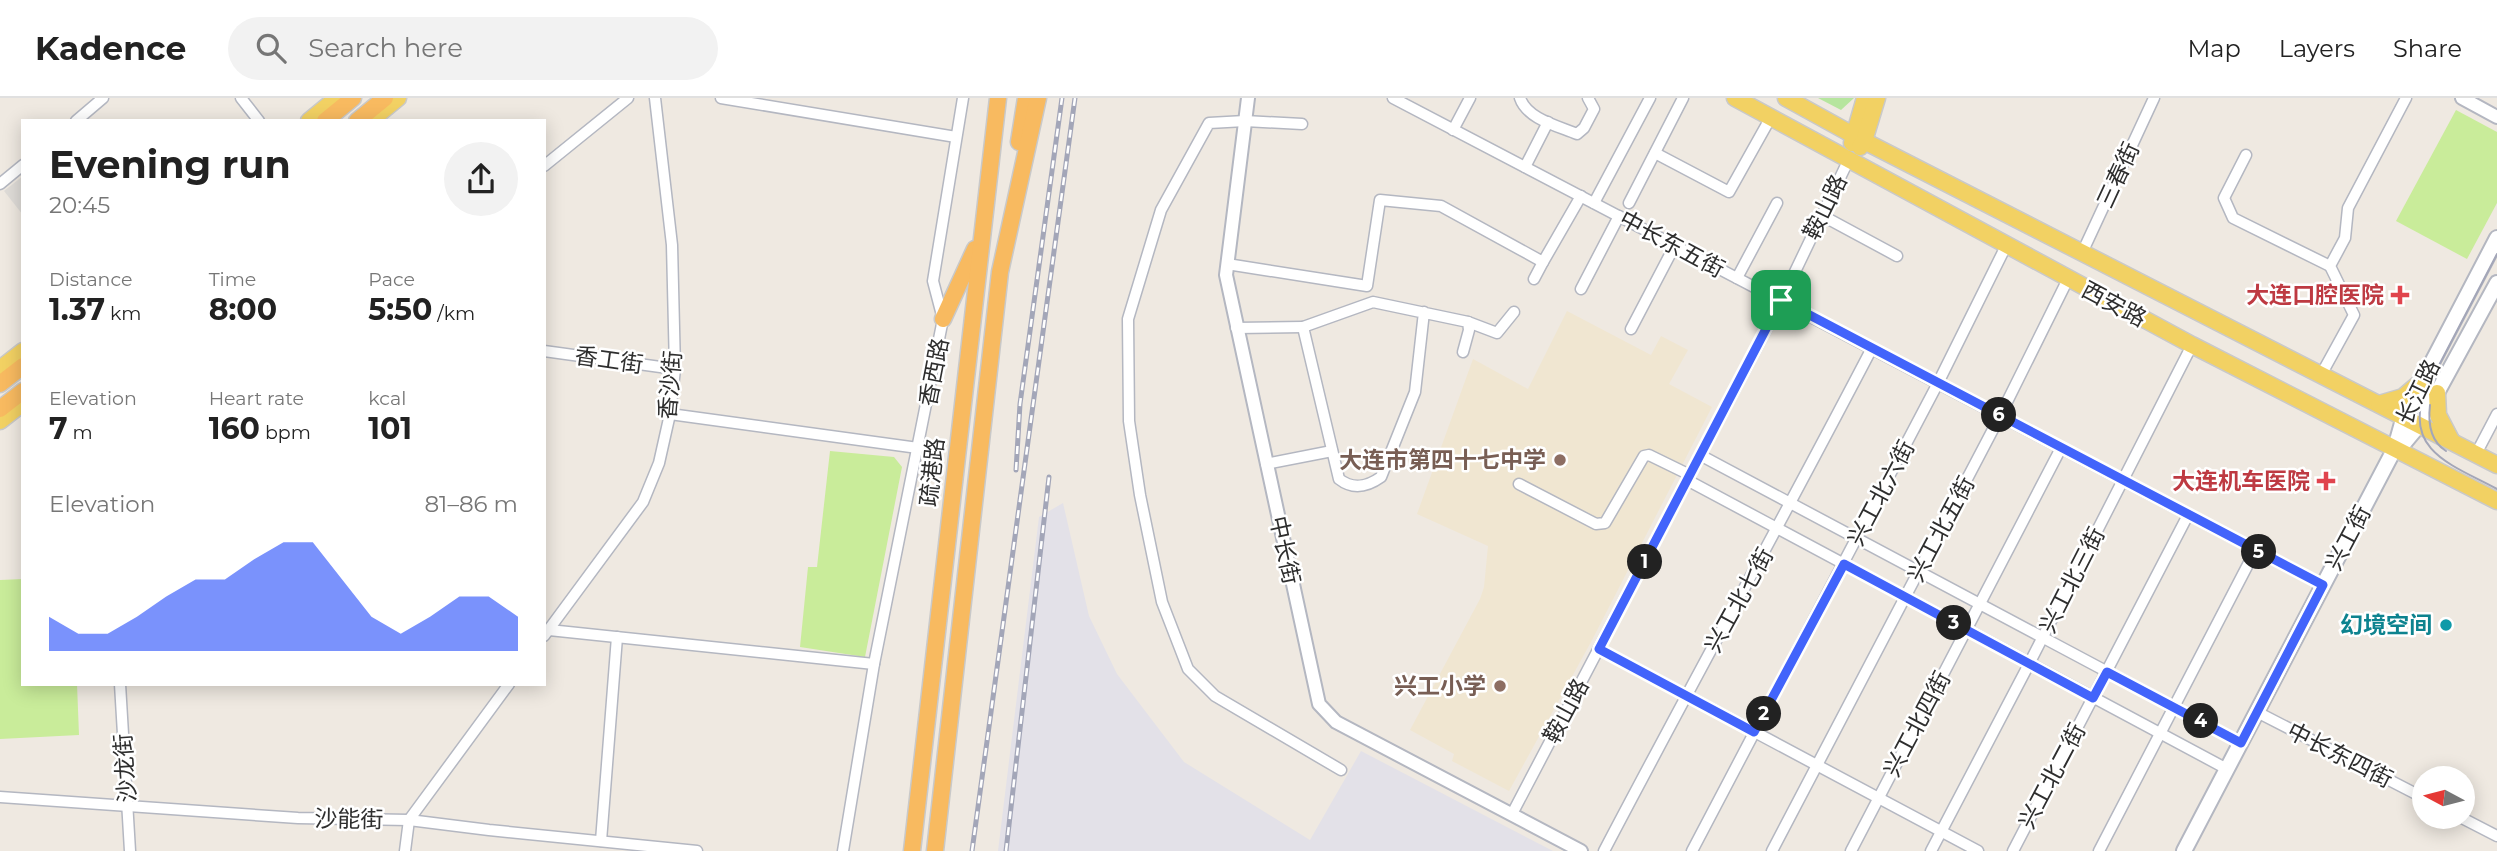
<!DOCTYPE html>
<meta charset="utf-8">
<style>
:root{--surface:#fff;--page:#f2f2f2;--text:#222;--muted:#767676;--line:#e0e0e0;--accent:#4264fb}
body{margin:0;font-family:Montserrat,"Noto Sans SC",sans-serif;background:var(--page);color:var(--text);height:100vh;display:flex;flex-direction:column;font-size:26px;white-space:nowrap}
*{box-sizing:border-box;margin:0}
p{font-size:23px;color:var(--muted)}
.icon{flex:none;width:38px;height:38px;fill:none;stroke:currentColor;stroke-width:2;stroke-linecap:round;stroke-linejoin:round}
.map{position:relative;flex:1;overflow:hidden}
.side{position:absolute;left:21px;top:21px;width:525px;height:567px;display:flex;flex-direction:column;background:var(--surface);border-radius:0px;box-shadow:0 4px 18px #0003}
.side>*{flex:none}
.needle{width:46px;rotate:277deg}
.fabs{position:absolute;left:2412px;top:668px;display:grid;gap:14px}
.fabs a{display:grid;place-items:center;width:63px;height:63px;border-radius:50%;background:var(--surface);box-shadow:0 4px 18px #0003;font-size:35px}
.pin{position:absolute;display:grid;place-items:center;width:60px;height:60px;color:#fff;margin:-30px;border-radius:14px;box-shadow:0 4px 10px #0006}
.km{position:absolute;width:35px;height:35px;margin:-18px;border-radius:50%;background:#222;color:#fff;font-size:19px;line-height:35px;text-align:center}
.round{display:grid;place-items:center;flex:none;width:74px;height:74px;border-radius:37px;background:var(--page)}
.headline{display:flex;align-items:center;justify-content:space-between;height:119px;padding:0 28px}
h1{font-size:38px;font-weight:700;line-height:52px}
.figures{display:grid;grid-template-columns:repeat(3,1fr);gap:10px;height:119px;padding:7px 28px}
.figures div{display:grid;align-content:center}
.figures b{font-size:30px;font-weight:700}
.figures small{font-size:19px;font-weight:400}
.figures p{font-size:19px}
.chart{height:196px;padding:14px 28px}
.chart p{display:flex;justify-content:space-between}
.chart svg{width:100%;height:126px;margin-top:7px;fill:var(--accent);opacity:.7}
header{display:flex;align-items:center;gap:42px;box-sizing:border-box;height:98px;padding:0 35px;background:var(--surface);border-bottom:2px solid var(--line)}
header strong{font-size:33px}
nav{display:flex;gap:38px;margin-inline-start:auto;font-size:24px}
.search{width:490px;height:63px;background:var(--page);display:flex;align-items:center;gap:18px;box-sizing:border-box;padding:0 24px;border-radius:38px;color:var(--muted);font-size:26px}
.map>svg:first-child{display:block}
.industrial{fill:#e3e1e8}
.education{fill:#f0e6d1}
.green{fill:#b6e59e}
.pitch{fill:#c9ec9a}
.plaza{fill:#dfdcd8}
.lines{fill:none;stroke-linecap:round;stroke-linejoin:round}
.minor-casing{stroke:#b4b7c1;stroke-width:13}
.tertiary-casing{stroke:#b4b7c1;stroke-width:16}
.secondary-casing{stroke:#b4b7c1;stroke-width:18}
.primary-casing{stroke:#c9c9c9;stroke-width:19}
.trunk-casing{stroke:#c9c9c9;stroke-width:19}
.minor{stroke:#fff;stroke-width:10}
.tertiary{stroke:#fff;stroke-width:12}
.secondary{stroke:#fff;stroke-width:14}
.primary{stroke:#f2d163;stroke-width:16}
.trunk{stroke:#f8ba60;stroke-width:16}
.tram{stroke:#a3a6b8;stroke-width:2}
.rail-casing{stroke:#a3a6b8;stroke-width:5}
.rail{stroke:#fff;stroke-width:2.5;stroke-dasharray:8;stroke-linecap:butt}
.route-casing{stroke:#fff;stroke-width:14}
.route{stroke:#4264fb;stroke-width:9}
.health-dot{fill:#e0444e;stroke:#fff;stroke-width:2.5}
.education-dot{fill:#8d6e63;stroke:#fff;stroke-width:2.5}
.culture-dot{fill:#0f9aa8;stroke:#fff;stroke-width:2.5}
.labels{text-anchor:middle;stroke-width:5;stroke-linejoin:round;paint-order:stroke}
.street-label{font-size:23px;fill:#2e2e2e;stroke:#fff}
.health-label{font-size:23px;font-weight:bold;fill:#be3a42;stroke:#fff;text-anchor:end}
.education-label{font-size:23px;font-weight:bold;fill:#785e54;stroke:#fff;text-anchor:end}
.culture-label{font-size:23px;font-weight:bold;fill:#0d838f;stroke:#fff;text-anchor:end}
</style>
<header>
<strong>Kadence</strong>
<div class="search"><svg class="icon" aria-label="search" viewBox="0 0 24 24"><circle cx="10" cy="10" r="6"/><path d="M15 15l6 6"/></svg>Search here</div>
<nav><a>Map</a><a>Layers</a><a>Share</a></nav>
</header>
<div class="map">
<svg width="2497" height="753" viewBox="0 0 2497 753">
<rect width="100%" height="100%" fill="#efe9e1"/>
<path class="industrial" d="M1063,405L1089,518L1117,576L1184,664L1310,742L1361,653L1553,753H998L1039,419Z"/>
<path class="education" d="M1567,213L1651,257L1661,238L1688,252L1669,286L1712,309L1591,544L1509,693L1452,663L1454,656L1410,632L1480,501L1484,489L1488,448L1417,416L1473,261L1528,291Z"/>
<path class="green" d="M1818,0H1854L1841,12Z"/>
<g class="pitch">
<path d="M2456,12L2497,34V105L2467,161L2396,123Z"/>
<path d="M830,353L894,359L902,369L865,559L800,549L808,469H817Z"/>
<path d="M23,481V586H77L79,637L0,641V482Z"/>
</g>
<path class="plaza" d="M23,78V117L4,93Z"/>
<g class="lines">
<g class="minor-casing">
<g id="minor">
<path d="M241,0L259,23"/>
<path d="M721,0L956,39"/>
<path d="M1393,0L2323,487"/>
<path d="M1520,0C1527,21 1558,28 1577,36L1584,30L1594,11L1588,0"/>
<path d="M76,23L103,0"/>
<path d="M1302,26L1245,23L1209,25L1161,112L1128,221L1129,323L1140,397L1162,504L1188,571L1215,598L1341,672"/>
<path d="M1453,32L1470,0"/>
<path d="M1655,55L1729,94L1771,19"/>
<path d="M2246,57L2224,100L2233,120L2330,168"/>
<path d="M544,68L628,0"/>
<path d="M1525,69L1548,24"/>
<path d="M0,86L23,67"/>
<path d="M1594,105L1650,0"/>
<path d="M1629,105L1683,0"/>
<path d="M1821,117L1897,158"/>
<path d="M2082,155L2154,0"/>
<path d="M1227,166L1367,188L1380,102L1441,108L1543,164L1581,98"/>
<path d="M1737,180L1777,105"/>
<path d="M1534,181L1543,164"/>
<path d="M1581,191L1619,118"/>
<path d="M1424,214L1415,294L1381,379C1367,389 1353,392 1339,381L1303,229L1373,204L1468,224L1469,232L1463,254"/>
<path d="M1468,224L1497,235L1514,214"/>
<path d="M1236,230L1303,229"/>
<path d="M1631,231L1675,147"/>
<path d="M544,253L675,271"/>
<path d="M2321,277L2354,217L2330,168L2345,140L2348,110L2406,0"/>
<path d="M670,316L918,350"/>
<path d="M2476,356L2497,316"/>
<path d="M1700,357L2241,645"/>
<path d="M1266,366L1332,353"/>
<path d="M1687,382L2227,671"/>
<path d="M1519,386L1596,426L1605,425L1644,358L1649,357L1690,377"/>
<path d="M549,532L874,566"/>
<path d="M544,538L643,404L659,365L670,316L675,271L672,147L655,0"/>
<path d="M1599,551L1978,753"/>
<path d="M120,586L130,753"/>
<path d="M2257,614L2424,700"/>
<path d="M0,699L298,720L409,722L489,732L697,753"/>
<path d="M1512,716L1781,203L1849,61"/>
<path d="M2460,719L2497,738"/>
<path d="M601,743L617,539"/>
<path d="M405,753L409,722L509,586"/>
<path d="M843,753L874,566L943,221L933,183L963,0"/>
<path d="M1604,753C1692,585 1784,419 1872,250"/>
<path d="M1692,753L1938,285L2007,146"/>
<path d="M1772,753L2000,318L2068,181"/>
<path d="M1851,753L2061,350"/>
<path d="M1931,753L2029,566L2192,247"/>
<path d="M2013,753L2188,417"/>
<path d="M2099,753L2255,453"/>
</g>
</g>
<g class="tertiary-casing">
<g id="tertiary">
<path d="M1248,0L1226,177L1319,606L1336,624L1581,753"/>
<path d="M2462,0L2497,19"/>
</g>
</g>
<g class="secondary-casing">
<g id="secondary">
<path d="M2395,350L2405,344L2420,326L2497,185"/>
<path d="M2184,753L2395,350L2404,318L2497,140"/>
</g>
</g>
<g class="primary-casing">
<g id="primary">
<path d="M1735,0L2192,247L2497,403"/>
<path d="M1786,0L1864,43L2497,367"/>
<path d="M309,23L337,0"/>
<path d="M370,23L398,0"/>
<path d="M1852,45L1865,0"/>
<path d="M1860,49L1864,43L1877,0"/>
<path d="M0,271L23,253"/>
<path d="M2437,295L2438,317L2451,342"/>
<path d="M2379,306L2403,299L2423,282"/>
<path d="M0,323L23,305"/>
</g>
</g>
<g class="trunk-casing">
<g id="trunk">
<path d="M325,23L353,0"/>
<path d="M357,23L385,0"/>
<path d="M1019,44L1026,0"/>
<path d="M943,221L975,151"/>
<path d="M0,286L23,268"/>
<path d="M0,311L23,293"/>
<path d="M912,753L998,0"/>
<path d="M935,753L1000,174L1038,0"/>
</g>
</g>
<use href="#minor" class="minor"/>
<use href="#tertiary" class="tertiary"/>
<use href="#secondary" class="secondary"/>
<use href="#primary" class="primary"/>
<use href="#trunk" class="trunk"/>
<g class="tram">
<path d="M2497,156L2424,296C2404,354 2455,368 2497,391"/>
<path d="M2430,307C2428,324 2430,343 2446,353"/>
</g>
<g class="rail-casing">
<g id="rail">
<path d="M1016,372L1020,306L1062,0"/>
<path d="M972,753L1075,0"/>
<path d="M1006,753L1049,379"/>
</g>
</g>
<use href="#rail" class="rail"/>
</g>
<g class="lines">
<g class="route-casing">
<path id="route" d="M1781,202L2323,487L2241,645L2107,574L2093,600L1844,466L1754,634L1599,551Z"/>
</g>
<use href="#route" class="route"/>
</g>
<g class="health-dot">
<path d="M2396.5 186.5h7v7h7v7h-7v7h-7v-7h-7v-7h7z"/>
<path d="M2322.5 372.5h7v7h7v7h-7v7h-7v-7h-7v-7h7z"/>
</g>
<g class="education-dot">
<circle cx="1560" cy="362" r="7"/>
<circle cx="1500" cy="588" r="7"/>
</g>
<circle class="culture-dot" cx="2446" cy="527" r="7"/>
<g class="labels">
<g class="street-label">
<text transform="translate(2118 77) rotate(-65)" y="8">三春街</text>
<text transform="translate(1825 109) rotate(-64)" y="8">鞍山路</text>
<text transform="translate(1672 146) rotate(28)" y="8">中长东五街</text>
<text transform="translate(2114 206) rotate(28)" y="8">西安路</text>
<text transform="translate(609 262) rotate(8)" y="8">香工街</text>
<text transform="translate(934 274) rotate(-79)" y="8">香西路</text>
<text transform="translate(670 287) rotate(-85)" y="8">香沙街</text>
<text transform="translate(2418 294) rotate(-64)" y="8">长江路</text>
<text transform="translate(932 374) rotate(-84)" y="8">疏港路</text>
<text transform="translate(1881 395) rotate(-62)" y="8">兴工北六街</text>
<text transform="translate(1941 431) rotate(-62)" y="8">兴工北五街</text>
<text transform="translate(2348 440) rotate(-62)" y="8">兴工街</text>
<text transform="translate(1285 452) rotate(78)" y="8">中长街</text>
<text transform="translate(2072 482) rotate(-63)" y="8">兴工北三街</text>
<text transform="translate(1739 502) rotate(-61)" y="8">兴工北七街</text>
<text transform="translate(1566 613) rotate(-62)" y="8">鞍山路</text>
<text transform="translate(1917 626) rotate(-62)" y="8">兴工北四街</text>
<text transform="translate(2340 657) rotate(27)" y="8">中长东四街</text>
<text transform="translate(125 670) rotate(-94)" y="8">沙龙街</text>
<text transform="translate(2052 678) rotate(-62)" y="8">兴工北二街</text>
<text transform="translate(349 721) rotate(1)" y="8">沙能街</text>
</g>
<g class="health-label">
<text x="2384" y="205">大连口腔医院</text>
<text x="2310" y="391">大连机车医院</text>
</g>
<g class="education-label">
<text x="1546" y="370">大连市第四十七中学</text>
<text x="1486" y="596">兴工小学</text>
</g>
<g class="culture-label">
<text x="2432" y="535">幻境空间</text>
</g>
</g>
</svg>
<div class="fabs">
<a><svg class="needle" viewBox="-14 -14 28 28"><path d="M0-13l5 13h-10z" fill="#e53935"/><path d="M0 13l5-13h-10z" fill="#767676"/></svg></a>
</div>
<div class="pin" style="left:1781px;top:202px;background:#1e9e55"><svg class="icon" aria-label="arrive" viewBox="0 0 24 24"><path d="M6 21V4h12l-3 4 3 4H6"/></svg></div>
<b class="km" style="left:1645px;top:464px">1</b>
<b class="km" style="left:1764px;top:616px">2</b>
<b class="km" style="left:1954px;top:525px">3</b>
<b class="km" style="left:2201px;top:623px">4</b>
<b class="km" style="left:2259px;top:454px">5</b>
<b class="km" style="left:1999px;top:317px">6</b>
<section class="side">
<div class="headline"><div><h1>Evening run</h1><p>20:45</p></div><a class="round"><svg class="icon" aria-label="share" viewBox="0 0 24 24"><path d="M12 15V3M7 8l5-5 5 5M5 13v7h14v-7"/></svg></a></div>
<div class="figures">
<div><p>Distance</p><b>1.37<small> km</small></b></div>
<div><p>Time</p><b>8:00</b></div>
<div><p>Pace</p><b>5:50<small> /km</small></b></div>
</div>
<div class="figures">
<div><p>Elevation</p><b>7<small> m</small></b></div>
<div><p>Heart rate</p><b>160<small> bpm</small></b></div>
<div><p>kcal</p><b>101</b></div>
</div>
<div class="chart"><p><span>Elevation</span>81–86 m</p>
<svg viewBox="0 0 160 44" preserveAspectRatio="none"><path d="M0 44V32L10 38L20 38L30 32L40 25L50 19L60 19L70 12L80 6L90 6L100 19L110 32L120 38L130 32L140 25L150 25L160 32V44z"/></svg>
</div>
</section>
</div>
